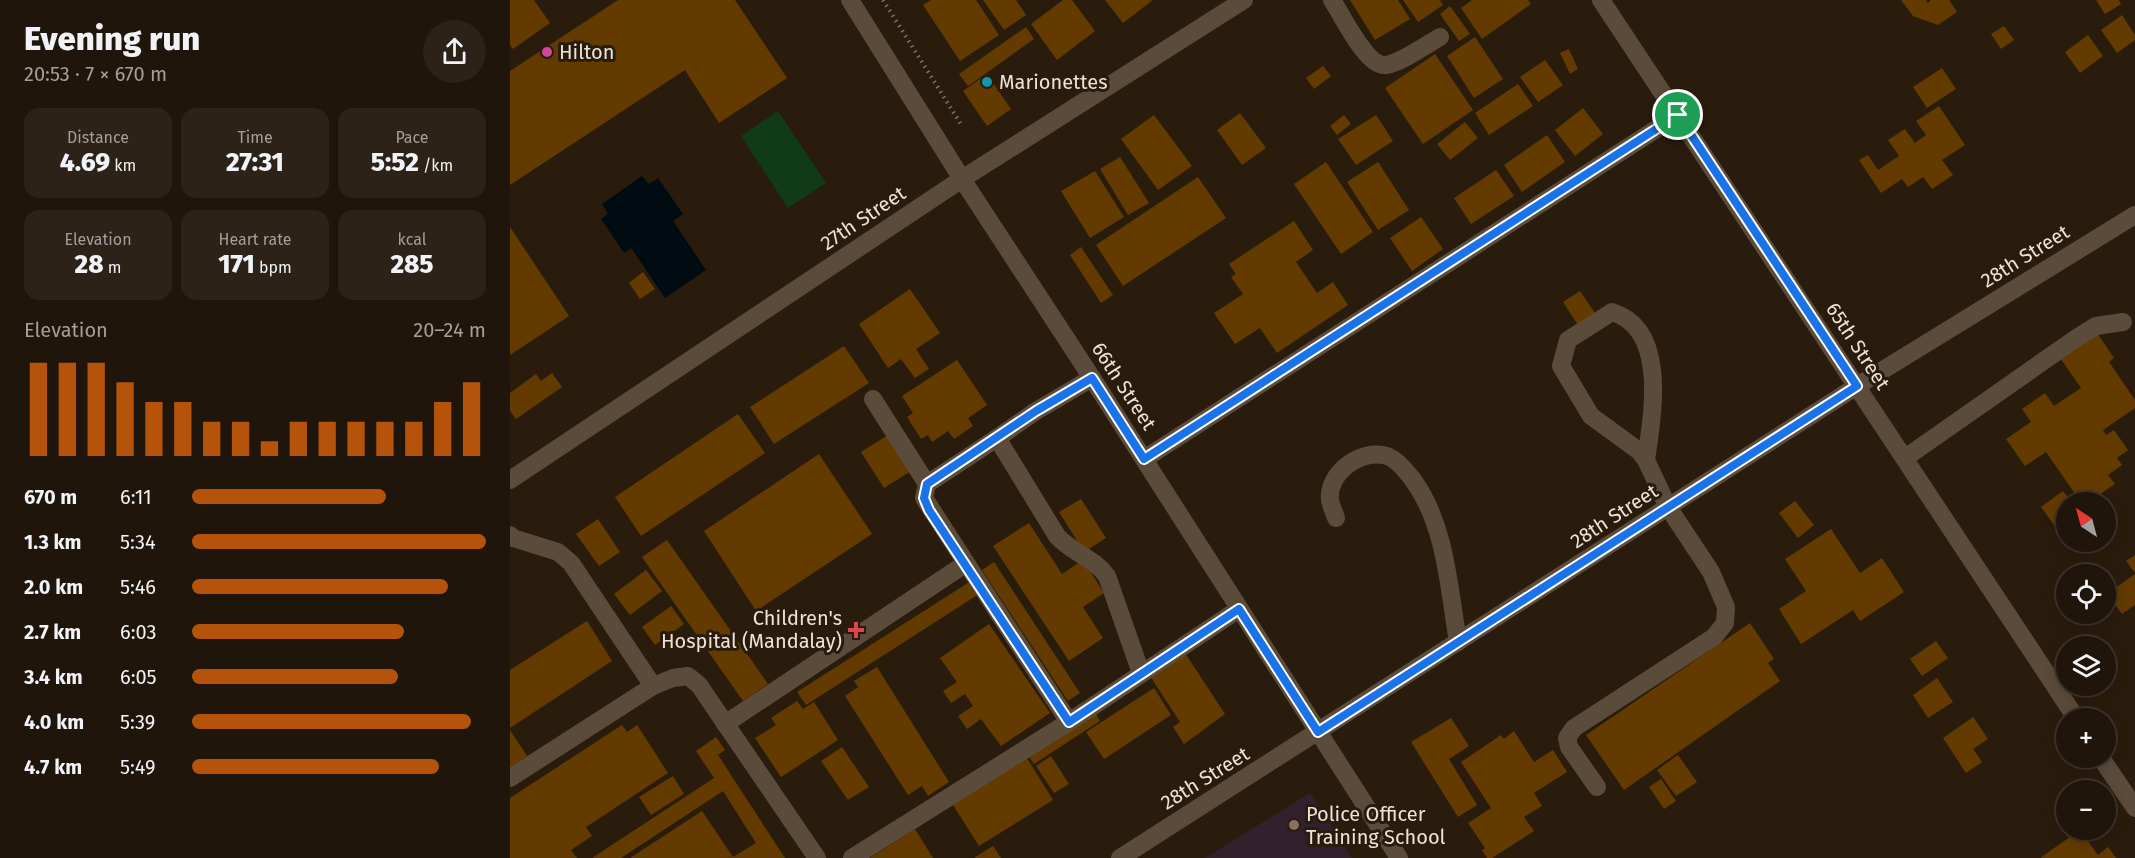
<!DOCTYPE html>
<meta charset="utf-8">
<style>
:root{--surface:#20150a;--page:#2d2218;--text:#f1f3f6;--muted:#a29f9c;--line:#3d342b;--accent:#b45309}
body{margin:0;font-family:"Fira Sans",sans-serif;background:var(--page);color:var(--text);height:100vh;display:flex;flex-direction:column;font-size:22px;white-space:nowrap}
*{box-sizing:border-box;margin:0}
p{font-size:20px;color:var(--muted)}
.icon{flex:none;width:33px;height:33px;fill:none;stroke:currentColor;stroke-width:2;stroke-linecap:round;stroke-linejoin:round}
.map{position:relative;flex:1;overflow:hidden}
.drawer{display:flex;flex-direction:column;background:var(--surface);width:510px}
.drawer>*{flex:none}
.needle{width:39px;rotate:324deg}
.buttons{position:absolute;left:1546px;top:492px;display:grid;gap:12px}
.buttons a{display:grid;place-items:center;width:60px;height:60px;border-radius:50%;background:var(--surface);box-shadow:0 3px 15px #0003,0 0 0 2px var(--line);font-size:30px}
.pin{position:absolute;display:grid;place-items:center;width:51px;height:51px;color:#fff;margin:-26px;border:3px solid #fff;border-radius:50%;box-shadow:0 2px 6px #0007}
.round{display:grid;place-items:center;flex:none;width:63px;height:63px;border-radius:32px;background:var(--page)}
.summary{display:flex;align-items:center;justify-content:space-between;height:102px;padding:0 24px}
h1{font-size:33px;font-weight:800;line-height:45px}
.metrics{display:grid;grid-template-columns:repeat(3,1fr);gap:9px;height:102px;padding:6px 24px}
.metrics div{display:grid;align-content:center;border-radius:15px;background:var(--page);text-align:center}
.metrics b{font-size:26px;font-weight:800}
.metrics small{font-size:16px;font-weight:400}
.metrics p{font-size:16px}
.chart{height:168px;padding:12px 24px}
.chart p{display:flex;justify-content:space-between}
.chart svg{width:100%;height:108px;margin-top:6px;stroke:var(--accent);stroke-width:6}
ul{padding:0 24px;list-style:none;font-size:20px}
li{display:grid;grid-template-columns:96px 72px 1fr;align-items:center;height:45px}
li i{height:15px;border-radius:8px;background:var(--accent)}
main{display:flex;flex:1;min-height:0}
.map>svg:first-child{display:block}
.education{fill:#30212d}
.green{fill:#113a16}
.water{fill:#000b12}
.building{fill:#633b00}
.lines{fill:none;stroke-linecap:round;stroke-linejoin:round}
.path{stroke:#7c7063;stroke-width:4;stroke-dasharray:1.5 4.5;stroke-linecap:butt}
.minor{stroke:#5a4b3a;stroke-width:18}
.route-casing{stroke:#fff;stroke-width:12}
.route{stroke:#1a73e8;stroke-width:8}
.hotel-dot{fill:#d1479c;stroke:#2a1c0d;stroke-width:2}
.culture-dot{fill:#0f9aa8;stroke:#2a1c0d;stroke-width:2}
.health-dot{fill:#e0444e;stroke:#2a1c0d;stroke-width:2}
.education-dot{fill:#8d6e63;stroke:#2a1c0d;stroke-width:2}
.labels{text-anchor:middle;stroke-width:6;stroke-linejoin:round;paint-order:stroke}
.poi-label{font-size:20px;fill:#ede3d9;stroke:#2a1c0d;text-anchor:start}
.street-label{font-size:20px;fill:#ede3d9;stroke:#2a1c0d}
</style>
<main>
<section class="drawer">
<div class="summary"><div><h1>Evening run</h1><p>20:53 · 7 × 670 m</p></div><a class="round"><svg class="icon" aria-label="share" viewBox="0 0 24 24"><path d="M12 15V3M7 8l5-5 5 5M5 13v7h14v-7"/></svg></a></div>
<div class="metrics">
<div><p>Distance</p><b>4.69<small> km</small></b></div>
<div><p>Time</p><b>27:31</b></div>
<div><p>Pace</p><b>5:52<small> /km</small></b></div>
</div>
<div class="metrics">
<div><p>Elevation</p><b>28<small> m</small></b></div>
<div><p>Heart rate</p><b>171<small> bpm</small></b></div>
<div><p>kcal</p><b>285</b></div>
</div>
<div class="chart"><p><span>Elevation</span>20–24 m</p>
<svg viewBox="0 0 160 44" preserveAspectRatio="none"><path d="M5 44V6M15 44V6M25 44V6M35 44V14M45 44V22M55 44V22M65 44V30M75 44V30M85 44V38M95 44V30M105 44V30M115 44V30M125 44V30M135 44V30M145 44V22M155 44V14"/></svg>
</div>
<ul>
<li><b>670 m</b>6:11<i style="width:66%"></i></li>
<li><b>1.3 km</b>5:34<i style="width:100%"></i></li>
<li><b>2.0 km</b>5:46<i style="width:87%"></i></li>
<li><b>2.7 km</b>6:03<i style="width:72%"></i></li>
<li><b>3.4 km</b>6:05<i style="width:70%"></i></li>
<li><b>4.0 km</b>5:39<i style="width:95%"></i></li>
<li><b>4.7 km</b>5:49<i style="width:84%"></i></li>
</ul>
</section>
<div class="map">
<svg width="1625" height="858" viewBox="0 0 1625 858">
<rect width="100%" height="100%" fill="#2a1c0d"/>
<path class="education" d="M800,793L842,858H695Z"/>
<path class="green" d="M268,111L316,183L278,208L231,136Z"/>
<path class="water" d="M132,176L139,184L148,178L173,214L163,221L196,270L155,298L121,248L114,253L91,219L98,214L92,204Z"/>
<g class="building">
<path d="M0,0H24L40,23L3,49L0,45Z"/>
<path d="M108,0H225L277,78L209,123L175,70L0,185V71Z"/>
<path d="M421,0H466L489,35L450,61L413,5Z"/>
<path d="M473,0H506L516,15L494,30Z"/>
<path d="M553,0H562L585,31L547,60L521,24Z"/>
<path d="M595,0H643L613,23Z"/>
<path d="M840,0H888L900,19L865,40Z"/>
<path d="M893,0H930L933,5L908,22Z"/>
<path d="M962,0H1018L1021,4L972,39L951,8Z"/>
<path d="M1391,0H1416L1418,3L1421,0H1439L1447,12L1428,25L1403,16Z"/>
<path d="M1586,0H1609L1611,4L1595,14Z"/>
<path d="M940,6L960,34L949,41L930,14Z"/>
<path d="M1612,15L1625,35V40L1607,53L1591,30Z"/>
<path d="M1494,26L1504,40L1491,49L1481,34Z"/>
<path d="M516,27L524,39L458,86L449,74Z"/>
<path d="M1578,35L1593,56L1570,73L1555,52Z"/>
<path d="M965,37L993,79L964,98L937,56Z"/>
<path d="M1059,49L1068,69L1060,74L1050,53Z"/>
<path d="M925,54L963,110L913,144L875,88Z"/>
<path d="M1035,60L1053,85L1028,102L1010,77Z"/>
<path d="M813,66L821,76L804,89L796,78Z"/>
<path d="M1432,68L1446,89L1417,108L1403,87Z"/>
<path d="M477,74L501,109L477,126L453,91Z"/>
<path d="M1008,84L1023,106L979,135L965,113Z"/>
<path d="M1429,106L1455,145L1432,160L1443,175L1422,189L1413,177L1398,187L1392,179L1371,193L1349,160L1358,155L1368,170L1389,156L1378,140L1395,129L1405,143L1416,135L1406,121Z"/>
<path d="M1073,108L1093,134L1065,156L1045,130Z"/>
<path d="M730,113L756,148L732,165L707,130Z"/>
<path d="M644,115L682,166L648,190L611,139Z"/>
<path d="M834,115L841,124L827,135L820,126Z"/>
<path d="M866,115L883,141L846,165L828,139Z"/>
<path d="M955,122L968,138L940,160L927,144Z"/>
<path d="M1037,135L1055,162L1012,192L994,165Z"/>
<path d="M610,157L639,203L618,215L590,169Z"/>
<path d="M816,162L863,232L831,254L784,184Z"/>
<path d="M868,162L899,210L868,230L837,182Z"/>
<path d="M986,170L1004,196L961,224L944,198Z"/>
<path d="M585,171L614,217L580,238L551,191Z"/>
<path d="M688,177L716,218L613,286L586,245Z"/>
<path d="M911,217L933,249L902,271L880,238Z"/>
<path d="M784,221L803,250L786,262L807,293L823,282L838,305L767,353L750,328L725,344L704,313L733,294L721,277L726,274L719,264Z"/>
<path d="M0,227L59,316L0,355Z"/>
<path d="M571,247L603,295L591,303L560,255Z"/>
<path d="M133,272L145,289L130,299L119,283Z"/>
<path d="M400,289L430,333L406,349L419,369L405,378L391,359L378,368L349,324Z"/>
<path d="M1070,291L1087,316L1070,328L1053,302Z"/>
<path d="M1585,330L1604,358L1599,362L1625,400V408L1593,430L1596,435L1604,430L1618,450L1607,458L1612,465L1598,475L1605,484L1580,501L1574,493L1568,498L1536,452L1515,466L1496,439L1521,422L1512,409L1535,393L1544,406L1571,388L1548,355Z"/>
<path d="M334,346L359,383L264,444L240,407Z"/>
<path d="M447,360L477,405L458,418L463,426L444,439L438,431L422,442L418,435L411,439L397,417L403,413L392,396Z"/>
<path d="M42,373L52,387L6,419L0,411V393L26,374L31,381Z"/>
<path d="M228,414L255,453L131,536L105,497Z"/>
<path d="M378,435L401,471L374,488L351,452Z"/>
<path d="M309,454L362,534L246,611L194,531Z"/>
<path d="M1553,491L1562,502H1557V526L1549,532L1531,507Z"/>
<path d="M571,499L596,538L574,552L549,512Z"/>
<path d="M1285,501L1304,525L1288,538L1269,513Z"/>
<path d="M88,519L110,552L89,566L66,534Z"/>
<path d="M519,523L552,574L573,560L594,593L573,607L593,638L559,661L483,546Z"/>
<path d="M1321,529L1350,573L1372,558L1394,592L1350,621L1343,610L1291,644L1269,609L1296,591L1275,559Z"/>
<path d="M157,540L258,684L233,701L132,557Z"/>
<path d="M1625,555V573L1616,561Z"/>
<path d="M484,562L570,693L558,701L472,570Z"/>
<path d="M136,570L152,591L120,615L104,594Z"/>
<path d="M1625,574V605L1612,614L1597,594Z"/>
<path d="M461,581L469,594L296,705L287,692Z"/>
<path d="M161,606L174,624L145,645L132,627Z"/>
<path d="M77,621L102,661L0,728V670Z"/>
<path d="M1240,623L1264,659L1258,663L1270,681L1114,790L1076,735Z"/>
<path d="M479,624L540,713L491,746L471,719L457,729L448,716L463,706L455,694L441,703L433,691L447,682L430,658Z"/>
<path d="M1426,641L1438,658L1412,676L1400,659Z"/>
<path d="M675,653L715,714L674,744L663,727L670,722L640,676Z"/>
<path d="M367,667L439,782L418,796L412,786L398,795L335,696L348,687L344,681Z"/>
<path d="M1427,678L1443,702L1418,718L1403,695Z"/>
<path d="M644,688L661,715L594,759L576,732Z"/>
<path d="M287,701L293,709L304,702L328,740L271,777L245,738L266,725L261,718Z"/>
<path d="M583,709L590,721L524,764L516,753Z"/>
<path d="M1463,717L1478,739L1463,749L1472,762L1456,773L1433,738Z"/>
<path d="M941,718L959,746L939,759L967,805L948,817L901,742Z"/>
<path d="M112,725L117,732L127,725L158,773L76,827L82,836L61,850L67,858H0V798Z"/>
<path d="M0,730L17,756L0,768Z"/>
<path d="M1004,731L1024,762L1043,750L1057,772L1024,793L1032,806L1014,817L1024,831L982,858H977L972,850L975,848L958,823L981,808L951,762L991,735L994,739Z"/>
<path d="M206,737L215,750L208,755L275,858H120L192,811L223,857L246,843L213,791L111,858H82L204,778L186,751Z"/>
<path d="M332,747L359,787L338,800L311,761Z"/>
<path d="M1168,755L1187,782L1166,796L1147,770Z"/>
<path d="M541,756L559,784L544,793L526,766Z"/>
<path d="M517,758L543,800L469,846L443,805Z"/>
<path d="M163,776L174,794L141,815L129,797Z"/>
<path d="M1151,779L1166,801L1154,809L1139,787Z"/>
<path d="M405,829L423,858H360Z"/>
<path d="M1570,830L1588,855L1598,847L1606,858H1530Z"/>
<path d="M483,846L491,858H464Z"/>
</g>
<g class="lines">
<path class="path" d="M373,0L452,126"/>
<g class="minor">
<path d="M340,0L452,179L582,378L889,858"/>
<path d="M822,0C832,15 857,68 876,65C891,63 916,45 930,37"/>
<path d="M1091,0L1566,718"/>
<path d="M582,378L526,411L487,438L547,536C562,553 583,557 597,576L631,673"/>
<path d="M363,399L417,484"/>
<path d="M487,438L417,484L414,498L559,722"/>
<path d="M1395,458L1565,339L1586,326L1613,322"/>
<path d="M634,459L1168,115"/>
<path d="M0,480L452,179L734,0"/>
<path d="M826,518C824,512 821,506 820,500C817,473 851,448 877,456C887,459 897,472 903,480C936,525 939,589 948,642"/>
<path d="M0,535L3,538L48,552L61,563L143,686"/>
<path d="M215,724L455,564"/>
<path d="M1591,758L1625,808"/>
<path d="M0,778L143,686L163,678L178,676L189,685L307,858"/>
<path d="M1087,787L1059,747L1057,738L1064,728L1204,637L1215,623L1216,607L1201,572L1158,507L1136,460L1129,451L1081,416L1051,366L1058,340L1102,312C1159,329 1142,417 1136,460"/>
<path d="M342,858L559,722L729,609"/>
<path d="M610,858L1347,386L1625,215"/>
</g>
</g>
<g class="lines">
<g class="route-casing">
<path id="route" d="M1168,115L1347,386L808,732L729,609L559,722L419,510L414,498L417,484L526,411L582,378L634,459Z"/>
</g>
<use href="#route" class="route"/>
</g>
<circle class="hotel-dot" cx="37" cy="52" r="6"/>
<circle class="culture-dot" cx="477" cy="82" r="6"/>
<path class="health-dot" d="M343 621h6v6h6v6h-6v6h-6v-6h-6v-6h6z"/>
<circle class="education-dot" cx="784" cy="825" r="6"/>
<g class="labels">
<g class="poi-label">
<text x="49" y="59">Hilton</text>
<text x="489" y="89">Marionettes</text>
<text x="332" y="625" text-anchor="end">Children's<tspan x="332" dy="23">Hospital (Mandalay)</tspan></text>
<text x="796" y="821">Police Officer<tspan x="796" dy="23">Training School</tspan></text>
</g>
<g class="street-label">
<text transform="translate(353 218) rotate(-34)" y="7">27th Street</text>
<text transform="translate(1515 256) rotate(-32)" y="7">28th Street</text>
<text transform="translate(1348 346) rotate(57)" y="7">65th Street</text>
<text transform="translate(614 386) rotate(57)" y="7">66th Street</text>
<text transform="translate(1104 516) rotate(-33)" y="7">28th Street</text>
<text transform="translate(695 778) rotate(-32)" y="7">28th Street</text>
</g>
</g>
</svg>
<div class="buttons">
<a><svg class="needle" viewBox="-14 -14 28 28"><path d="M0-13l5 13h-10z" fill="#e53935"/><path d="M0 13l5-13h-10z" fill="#a29f9c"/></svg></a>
<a><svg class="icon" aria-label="locate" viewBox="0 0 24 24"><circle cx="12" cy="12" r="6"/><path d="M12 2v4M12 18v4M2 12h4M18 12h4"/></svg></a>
<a><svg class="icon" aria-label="layers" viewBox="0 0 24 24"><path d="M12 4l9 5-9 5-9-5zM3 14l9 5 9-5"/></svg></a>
<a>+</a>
<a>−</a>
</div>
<div class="pin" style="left:1168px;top:115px;background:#1e9e55"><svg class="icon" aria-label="arrive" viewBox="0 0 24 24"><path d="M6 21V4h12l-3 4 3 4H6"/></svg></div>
</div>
</main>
